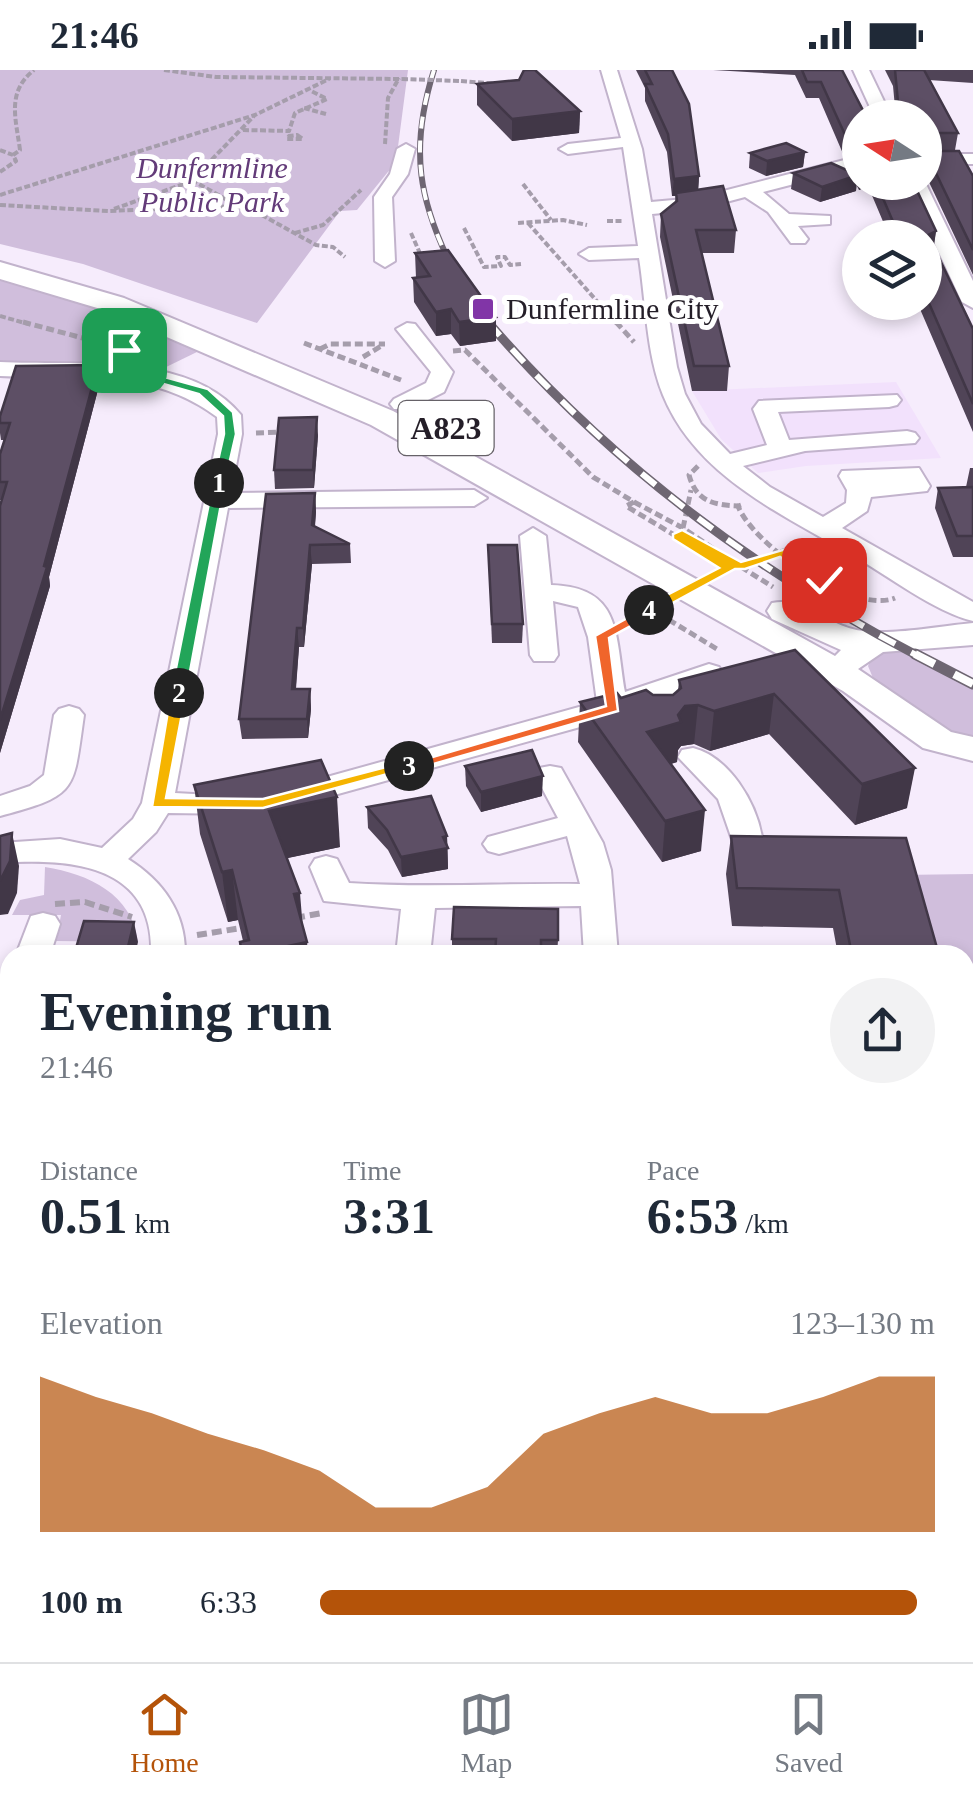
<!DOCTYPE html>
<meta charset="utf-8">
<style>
:root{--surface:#fff;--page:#f2f2f3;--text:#1f2937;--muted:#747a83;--line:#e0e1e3;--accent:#b45309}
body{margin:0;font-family:Georgia,serif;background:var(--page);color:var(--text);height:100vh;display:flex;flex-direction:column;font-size:38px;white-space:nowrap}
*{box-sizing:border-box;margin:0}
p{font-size:32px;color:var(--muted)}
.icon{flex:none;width:55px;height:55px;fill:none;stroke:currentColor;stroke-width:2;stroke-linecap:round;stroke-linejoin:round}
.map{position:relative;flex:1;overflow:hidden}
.side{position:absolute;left:0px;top:875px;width:975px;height:718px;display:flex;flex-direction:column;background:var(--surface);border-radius:30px 30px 0 0;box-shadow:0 5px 15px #0003}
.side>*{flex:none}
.needle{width:65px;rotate:282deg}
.buttons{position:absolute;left:842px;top:30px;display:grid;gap:20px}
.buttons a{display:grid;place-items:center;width:100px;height:100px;border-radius:50%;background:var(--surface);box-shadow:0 5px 15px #0003;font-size:50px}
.pin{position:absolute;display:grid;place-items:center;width:85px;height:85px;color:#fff;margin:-42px;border-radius:20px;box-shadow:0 5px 15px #0006}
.km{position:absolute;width:50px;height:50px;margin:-25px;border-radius:50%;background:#222;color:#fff;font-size:28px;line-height:50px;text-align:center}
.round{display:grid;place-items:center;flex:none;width:105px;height:105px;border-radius:52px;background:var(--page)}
.overview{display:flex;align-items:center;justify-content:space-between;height:170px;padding:0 40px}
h1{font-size:55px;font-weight:800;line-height:75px}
.metrics{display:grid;grid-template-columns:repeat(3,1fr);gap:15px;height:170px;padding:10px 40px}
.metrics div{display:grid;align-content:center}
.metrics b{font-size:50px;font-weight:800}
.metrics small{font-size:28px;font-weight:400}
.metrics p{font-size:28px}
.chart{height:280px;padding:20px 40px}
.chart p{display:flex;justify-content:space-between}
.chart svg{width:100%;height:180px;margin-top:10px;fill:var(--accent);opacity:.7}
ul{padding:0 40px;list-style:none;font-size:32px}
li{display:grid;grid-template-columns:160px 120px 1fr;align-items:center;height:75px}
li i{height:25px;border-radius:12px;background:var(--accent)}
.status{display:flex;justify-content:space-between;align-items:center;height:70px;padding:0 50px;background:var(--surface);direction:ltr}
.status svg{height:28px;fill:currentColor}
.tabs{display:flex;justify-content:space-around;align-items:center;height:140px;border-top:2px solid var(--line);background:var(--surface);font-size:28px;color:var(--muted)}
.tabs a{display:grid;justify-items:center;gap:5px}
.tabs .selected{color:var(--accent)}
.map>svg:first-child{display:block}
.built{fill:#f2e1fc}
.green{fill:#d0bedc}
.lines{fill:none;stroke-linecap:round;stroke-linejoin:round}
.minor-casing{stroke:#c2b3cc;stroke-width:4}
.major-casing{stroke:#c2b3cc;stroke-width:4}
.path-far3{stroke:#a59dab;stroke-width:4;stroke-dasharray:6 2.5;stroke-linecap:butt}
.path-far2{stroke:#a59dab;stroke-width:5;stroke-dasharray:8 4;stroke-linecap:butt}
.path-far1{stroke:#a59dab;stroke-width:6;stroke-dasharray:10 5;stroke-linecap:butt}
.path{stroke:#a59dab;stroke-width:9;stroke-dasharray:12 6;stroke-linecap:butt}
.minor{fill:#fff;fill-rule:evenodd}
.major{fill:#fff;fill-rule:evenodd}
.rail-far2-casing{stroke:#6e6672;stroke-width:6}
.rail-far1-casing{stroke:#6e6672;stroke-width:9}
.rail-casing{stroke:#6e6672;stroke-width:11}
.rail-far2{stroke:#fff;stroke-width:4;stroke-dasharray:12;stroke-linecap:butt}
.rail-far1{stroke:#fff;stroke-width:6;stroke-dasharray:18;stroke-linecap:butt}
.rail{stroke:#fff;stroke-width:8;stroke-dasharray:22;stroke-linecap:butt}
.path-bridge-far1{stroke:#a59dab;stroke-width:4;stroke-dasharray:6 2.5;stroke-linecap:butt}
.path-bridge{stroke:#a59dab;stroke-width:5;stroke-dasharray:8 4;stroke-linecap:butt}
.wall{fill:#504457}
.shaded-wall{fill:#413747}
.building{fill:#5d4f65;stroke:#413747;stroke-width:2.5}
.split-1{fill:#22a559;stroke:#fff;stroke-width:2.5}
.split-2{fill:#22a559;stroke:#fff;stroke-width:2.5}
.split-3{fill:#f5b400;stroke:#fff;stroke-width:2.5}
.split-4{fill:#f0652b;stroke:#fff;stroke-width:2.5}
.split-5{fill:#f5b400;stroke:#fff;stroke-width:2.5}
.poi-dot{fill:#8135a7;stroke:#fff;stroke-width:4}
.labels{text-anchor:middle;stroke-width:10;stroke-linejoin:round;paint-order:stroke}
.far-park-label{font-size:30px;font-style:italic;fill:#633b79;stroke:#fff}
.far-poi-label{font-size:30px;fill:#241e28;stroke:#fff;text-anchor:start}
.shield{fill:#fff;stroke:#666268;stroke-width:2.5}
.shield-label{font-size:32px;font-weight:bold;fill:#241e28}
</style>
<div class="status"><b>21:46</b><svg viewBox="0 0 49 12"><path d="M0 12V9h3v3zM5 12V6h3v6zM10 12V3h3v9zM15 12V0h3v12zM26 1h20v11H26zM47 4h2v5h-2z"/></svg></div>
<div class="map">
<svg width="973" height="1592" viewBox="0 0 973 1592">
<rect width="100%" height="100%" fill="#f6ecfc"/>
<path class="built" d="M896,312L941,388L806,396L758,403L721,369L692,321Z"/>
<g class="green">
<path d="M0,0H408L396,92L357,140L340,141L257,253L83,194L0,174Z"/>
<path d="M0,207L156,259L199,281L160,300L0,295Z"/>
<path d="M897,577L973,616V672L951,664L873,608L868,596L873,584Z"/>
<path d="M45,797C89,804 132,824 138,872L56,871L61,845H12L20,830L44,825Z"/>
<path d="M973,804V1070L965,1071V885H918L899,805Z"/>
</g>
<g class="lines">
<g class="minor-casing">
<g id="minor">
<path d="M601,0H617L642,79L651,132L696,128L860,86V97L763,122L789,144L830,146V154L798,156L808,169L805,173H791L768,142L745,127L696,140L652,144L677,297L685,324L701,354L730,384L767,375L753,339L759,331L897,325L901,330L897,335L889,337L778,342L789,370L907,361L915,363L919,368L915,373L805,381L743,396L770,417L823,447L846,433L847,420L839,406L842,401L919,398L930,416L927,421L871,427L867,441L842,458L973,532V551C935,542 887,505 852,485C780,443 696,406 663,325C646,283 646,232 639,188L589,190L579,184L589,178L638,176L623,77L568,84L559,79L568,74L621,68Z"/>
<path d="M853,0H869L892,48H875Z"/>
<path d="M406,74L415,79L408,104L392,127L395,191L385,197L375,191L374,127L390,104L397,79Z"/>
<rect x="925" y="84" width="48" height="10"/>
<path d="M906,112H925L973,211V238L962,232Z"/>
<path d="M407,253L415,254L453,302L444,322L410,339H394L390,334L394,329L426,313L431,302L396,259Z"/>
<path d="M0,292C73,296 189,281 241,345L242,364L231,423L474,420L487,428L474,436L228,438L175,723L249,727L254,734L249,741L238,744L168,743L156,762L128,789C163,811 186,843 185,885H151C155,793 68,788 0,793V773L60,769L102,778L133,749L142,733L218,364L217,347C150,297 79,310 0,306Z"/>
<path d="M533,458L546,466L551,515C622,517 615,564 625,622L709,594L719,597L723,603L719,609L580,657L291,737L280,734L275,727L280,720L597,632L588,567L578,537L553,531L558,585L554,591H534L530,585L520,466Z"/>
<path d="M69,636L79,639L84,645C73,721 79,725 0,746V726L30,716L44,705L54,645L59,639Z"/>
<path d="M693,678C729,687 756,732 762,767L794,770L799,777L794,784L783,787L737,784L718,729L678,687L682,680Z"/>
<path d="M550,696L561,698L603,773L611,800L618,885H584L581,836L435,838L430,885H396L401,839L324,831L310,797L315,789L326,786L337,789L349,813C425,818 502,813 580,814L567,766L499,784L488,781L483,774L488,767L558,748L535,705L539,698Z"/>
<path d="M43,843L55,846L60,854L50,885H16L31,846Z"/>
<path d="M10,942V995L0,998V945Z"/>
<rect x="965" y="1081" width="8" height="30"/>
<path d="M0,1164L10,1165V1197L0,1196Z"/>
<path d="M10,1240V1292L0,1296V1244Z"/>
<path d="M188,1582H236L234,1592H186Z"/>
<path d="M523,1582H571L569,1592H521Z"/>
</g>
</g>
<g class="major-casing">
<path id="major" d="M0,192L124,228L393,341L835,586L841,580L772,549L767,541L772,533C800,527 821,548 846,557C877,569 939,556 973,553V575L883,582L858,599L951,662L973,667V691L923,678L843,621L371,355L104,240L0,209Z"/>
</g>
<g class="path-far3">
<path d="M164,0L216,7L402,9"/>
<path d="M461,11L499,14"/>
<path d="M304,38L326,44"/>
<path d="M243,60L289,61L295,43L327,29L311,21"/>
<path d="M297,65L303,69H287L289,66Z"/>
<path d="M385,74L388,28L399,8"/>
<path d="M0,80L13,85L16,91L0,102"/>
<path d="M13,85L20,80C16,49 6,22 34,0"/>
<path d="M523,114L551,150"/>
<path d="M0,125L255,45L329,9"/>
<path d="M234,134L192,110L254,46"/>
<path d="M0,135L108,141L237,136L260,144L316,175L333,177L345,187"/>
<path d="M114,139L192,111"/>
<path d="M607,151H623"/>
<path d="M518,153L563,150L587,155"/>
<path d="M528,153L618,255"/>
<path d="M464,158L484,197L501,196L497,187H505L510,195L521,194"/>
<path d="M295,163L323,155L361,120"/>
<path d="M411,163L422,188"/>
<path d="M606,243L633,241"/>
<path d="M0,246L32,255"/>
</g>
<g class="path-far2">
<path d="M23,252L120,278"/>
<path d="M616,252L634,272"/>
<path d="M304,273L401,310"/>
<path d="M320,279L330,274H385"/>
<path d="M453,281L465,280L593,407L634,432L626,436L729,498"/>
<path d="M363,287L383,275"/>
<path d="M256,363L283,362"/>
<path d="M698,396L689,405C696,431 713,435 738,436"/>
<path d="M634,432L683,458L740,497L805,473"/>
<path d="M741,435L738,436C753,475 853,545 895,528"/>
<path d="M683,458L691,420"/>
<path d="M677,467L682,464L715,481"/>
<path d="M741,497L773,517"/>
<path d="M797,520L850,498"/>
<path d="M672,538L669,550L717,579"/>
<path d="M625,554L661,532"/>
</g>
<g class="path-far1">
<path d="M55,834L85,832L132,847"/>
<path d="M295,848L322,843"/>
<path d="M197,865L248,857"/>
</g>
<g class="path">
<path d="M965,1302L973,1304"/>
<path d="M623,1582L634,1592"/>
<path d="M956,1582L962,1592"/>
<path d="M832,1592L839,1582"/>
</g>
<use href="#minor" class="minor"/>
<use href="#major" class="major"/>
<g class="rail-far2-casing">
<g id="rail-far2">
<path d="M434,0C409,79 418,132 456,205"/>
<path d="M480,243L490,255"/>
</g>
</g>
<g class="rail-far1-casing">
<path id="rail-far1" d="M488,252C608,392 756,502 920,587"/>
</g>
<g class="rail-casing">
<path id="rail" d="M915,584L973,614"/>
</g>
<use href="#rail-far2" class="rail-far2"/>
<use href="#rail-far1" class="rail-far1"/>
<use href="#rail" class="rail"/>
<path class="path-bridge-far1" d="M402,9L461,11"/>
<path class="path-bridge" d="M666,529L729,498"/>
</g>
<g class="wall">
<path d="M636,0H672L699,106L698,120L736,160L734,183H701L729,296L727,321H692L660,167L661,144L675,132L676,126H672L667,82L645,31V18Z"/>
<path d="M713,0H842L860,48V83L844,86L819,28H806L795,5Z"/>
<path d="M885,0H973V13L929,10L958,63L955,80L973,106V205L928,110H925V48H896L893,16Z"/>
<path d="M477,14L580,41L579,63L512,71L477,35Z"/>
<path d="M805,82L803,97L766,106L749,98L750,83Z"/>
<path d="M860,84V112H913L936,161L934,176L973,259V362L917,232H925V168H890L868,116L859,120L856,114V121L820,132L791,119L793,103H852L854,86Z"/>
<path d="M415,183L496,247V271L460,276L451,264L436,266L414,232L413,208H416Z"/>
<path d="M100,312L49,507L50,516L0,683V436L2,430H0V384L4,370H1L0,363V346Z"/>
<path d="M318,365L314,418L275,419L274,400Z"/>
<path d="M970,398H973V487H953L935,438L938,418L966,417Z"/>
<path d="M315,423L316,442L315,457L350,474L351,493L312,494L304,577H299L296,619H310L311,639L308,668L242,669L239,649Z"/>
<path d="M488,475L523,554L522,573H492Z"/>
<path d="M795,580L907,738L855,755L769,664L710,681L694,674L681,676L678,680L677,692L671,694L701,781L662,792L578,672L580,632L653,625H673L678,621L679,610Z"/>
<path d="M465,696L542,726L481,742L466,716Z"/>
<path d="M194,715L340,777L287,788L308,885H241L240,872L243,871L238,850L228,852L200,764Z"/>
<path d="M367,737L447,766L448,799L402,807L388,780L368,758Z"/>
<path d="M731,766L906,768L939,885H838L833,858L732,856L726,804Z"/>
<path d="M452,869L558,870L557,885H452Z"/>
<path d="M965,1005L971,1028L965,1050Z"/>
<path d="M965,1098H973V1287L965,1286Z"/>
</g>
<g class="shaded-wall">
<path d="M580,41L579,63L512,71V49Z"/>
<path d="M860,66L859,82L844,86L847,69Z"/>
<path d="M805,82L803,97L766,106L767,91Z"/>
<path d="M858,105L856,121L820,132L822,117Z"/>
<path d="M699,106L698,124L672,126L674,109Z"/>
<path d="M860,110V112H868V116L859,120Z"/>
<path d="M936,161L933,179L928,165Z"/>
<path d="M451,239V264L436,266V242Z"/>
<path d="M496,247V271L460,276L459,252Z"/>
<path d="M98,295L100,312L49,507L50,516L0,683V650Z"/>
<path d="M317,347L318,365L314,418L313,400Z"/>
<path d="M315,423L316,442L313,474L312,455Z"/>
<path d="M310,475L312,494L304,577L303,558Z"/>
<path d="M297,558L299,577L294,639L292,619Z"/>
<path d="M310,619L311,639L308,668L307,649Z"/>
<path d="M774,624L769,664L710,681L714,641Z"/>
<path d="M698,635L694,674L681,676L678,680L677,692L644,702L647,662L678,645L685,636Z"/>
<path d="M915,698L907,738L855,755L862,714Z"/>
<path d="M543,706L542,726L481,742V722Z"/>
<path d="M337,727L340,777L274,791L269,741Z"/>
<path d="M705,740L701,781L662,792L665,751Z"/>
<path d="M12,763L19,796L17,823L8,844L0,845V811Z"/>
<path d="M447,766L448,799L402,807L401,787Z"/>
<path d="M232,800L238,850L228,852L222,802Z"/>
<path d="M300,823L304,872H307L308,885H280L279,878L294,824Z"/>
<path d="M134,852L138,872L135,885H126Z"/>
<path d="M10,1390V1428L0,1448V1410Z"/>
<path d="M10,1490V1530L0,1553V1513Z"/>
<path d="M167,1582H177L175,1592H164Z"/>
<path d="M315,1582H321L319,1592H313Z"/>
</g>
<g class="building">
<path d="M524,0H535L580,41L512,49L477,14L519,10Z"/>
<path d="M645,0H672L689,34L699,106L674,109L668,64L645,14H652Z"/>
<path d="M802,0H842L867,48H860V66L847,69L821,12H807Z"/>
<path d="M895,0H924L958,63H928L925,73V48H897L898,32Z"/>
<path d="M786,73L805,82L767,91L750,83Z"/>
<path d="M925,78L928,81H959L973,106V180L931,93H925Z"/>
<path d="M860,84V100L854,86Z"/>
<path d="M831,93L858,105L822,117L793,103Z"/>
<path d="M876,112H913L936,161L928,165L973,259V334L925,224V168H900Z"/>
<path d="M723,116L736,160H696L729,296H694L661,144L677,131L676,123Z"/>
<path d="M448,180L496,247L459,252L451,239L436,242L413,208L430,206L415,183Z"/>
<path d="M98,295L44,496L47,497L0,650V436L7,412H0V384L10,353H0V346L16,296Z"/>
<path d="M317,347L313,400H274L279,348Z"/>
<path d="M973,417V466H957L938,418Z"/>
<path d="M315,423L312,455L350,474L310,475L303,558H297L292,619H310L307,649H239L266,424Z"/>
<path d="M488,475H517L523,554H492Z"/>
<path d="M795,580L915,698L862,714L774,624L714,641L698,635L685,636L678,645L681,652L647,662L705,740L665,751L580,632L617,623L621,628L646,620L653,625H673L681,618L679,610Z"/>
<path d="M532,680L543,706L481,722L465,696Z"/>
<path d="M321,690L337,727L269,741L300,823L294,824L307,872L279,878L281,885H242L240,872L249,870L232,800L222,802L194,715Z"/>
<path d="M431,726L447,766L443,767L448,778L401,787L387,760L367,737Z"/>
<path d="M12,763L10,791L0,811V766Z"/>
<path d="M731,766L906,768L939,885H852L839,820L737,818Z"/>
<path d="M454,837L558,839V870H541V885H495L496,869H452Z"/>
<path d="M84,851L134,852L126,885H74Z"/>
<path d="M965,1005L971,1028L965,1027Z"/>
<path d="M965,1098H973V1256L965,1255Z"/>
<path d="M10,1289V1390L0,1410V1310Z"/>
<path d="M0,1464L10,1466V1490L0,1513Z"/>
<path d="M92,1582H167L164,1592H89Z"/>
<path d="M256,1582H315L313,1592H254Z"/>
</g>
<path class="split-1" d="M120,277H128L153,304L208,319L233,342L236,364L224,416L213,413L224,364L223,346L199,324L146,309Z"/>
<path class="split-2" d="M219,410L225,413L186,623L179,627L171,623L213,413Z"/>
<path class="split-3" d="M179,618L186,623L166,728L263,729L409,691L417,696L263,738L152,737L171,623Z"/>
<path class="split-4" d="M649,536L656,540L654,543L609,568L618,641L409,701L402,696L606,636L595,566Z"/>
<path class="split-5" d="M682,460L741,492L786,479L830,510L819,512L780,487L745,499H735L654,543H644V537L719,498L673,469V464Z"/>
<rect class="poi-dot" x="471" y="227" width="24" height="24" rx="5"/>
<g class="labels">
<g class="far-park-label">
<text x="212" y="108">Dunfermline<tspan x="212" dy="34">Public Park</tspan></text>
</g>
<g class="far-poi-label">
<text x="506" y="249">Dunfermline City</text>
</g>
<rect class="shield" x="398.5" y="331" width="95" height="54" rx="8"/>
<g class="shield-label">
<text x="446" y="369">A823</text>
</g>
</g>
</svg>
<div class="buttons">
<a><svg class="needle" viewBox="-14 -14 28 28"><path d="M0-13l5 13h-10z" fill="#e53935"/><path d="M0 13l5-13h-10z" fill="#747a83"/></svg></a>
<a><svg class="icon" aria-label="layers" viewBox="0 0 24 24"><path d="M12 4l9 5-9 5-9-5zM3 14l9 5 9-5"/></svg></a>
</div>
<div class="pin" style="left:124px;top:280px;background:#1e9e55"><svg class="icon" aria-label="arrive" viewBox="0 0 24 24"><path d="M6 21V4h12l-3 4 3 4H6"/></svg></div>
<div class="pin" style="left:824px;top:510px;background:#d93025"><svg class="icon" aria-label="check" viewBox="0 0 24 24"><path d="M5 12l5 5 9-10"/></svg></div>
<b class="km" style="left:219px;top:413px">1</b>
<b class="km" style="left:179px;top:623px">2</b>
<b class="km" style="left:409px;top:696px">3</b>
<b class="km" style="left:649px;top:540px">4</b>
<section class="side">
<div class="overview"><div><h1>Evening run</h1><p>21:46</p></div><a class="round"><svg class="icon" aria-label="share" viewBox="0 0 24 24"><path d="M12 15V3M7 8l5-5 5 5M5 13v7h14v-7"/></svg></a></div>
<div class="metrics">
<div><p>Distance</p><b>0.51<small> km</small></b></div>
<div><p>Time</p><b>3:31</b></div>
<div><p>Pace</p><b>6:53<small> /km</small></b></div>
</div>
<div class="chart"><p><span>Elevation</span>123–130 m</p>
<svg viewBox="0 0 160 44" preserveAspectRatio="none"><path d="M0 44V6L10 11L20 15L30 20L40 24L50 29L60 38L70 38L80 33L90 20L100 15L110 11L120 15L130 15L140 11L150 6L160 6V44z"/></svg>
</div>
<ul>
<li><b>100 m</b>6:33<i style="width:97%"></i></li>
</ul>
</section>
</div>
<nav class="tabs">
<a class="selected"><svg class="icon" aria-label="home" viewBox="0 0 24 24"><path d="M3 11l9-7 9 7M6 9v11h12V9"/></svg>Home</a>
<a><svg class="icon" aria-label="map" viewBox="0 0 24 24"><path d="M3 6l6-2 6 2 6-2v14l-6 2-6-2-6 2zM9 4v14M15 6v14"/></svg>Map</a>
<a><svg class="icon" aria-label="saved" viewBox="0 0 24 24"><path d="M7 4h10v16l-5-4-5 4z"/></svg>Saved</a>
</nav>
